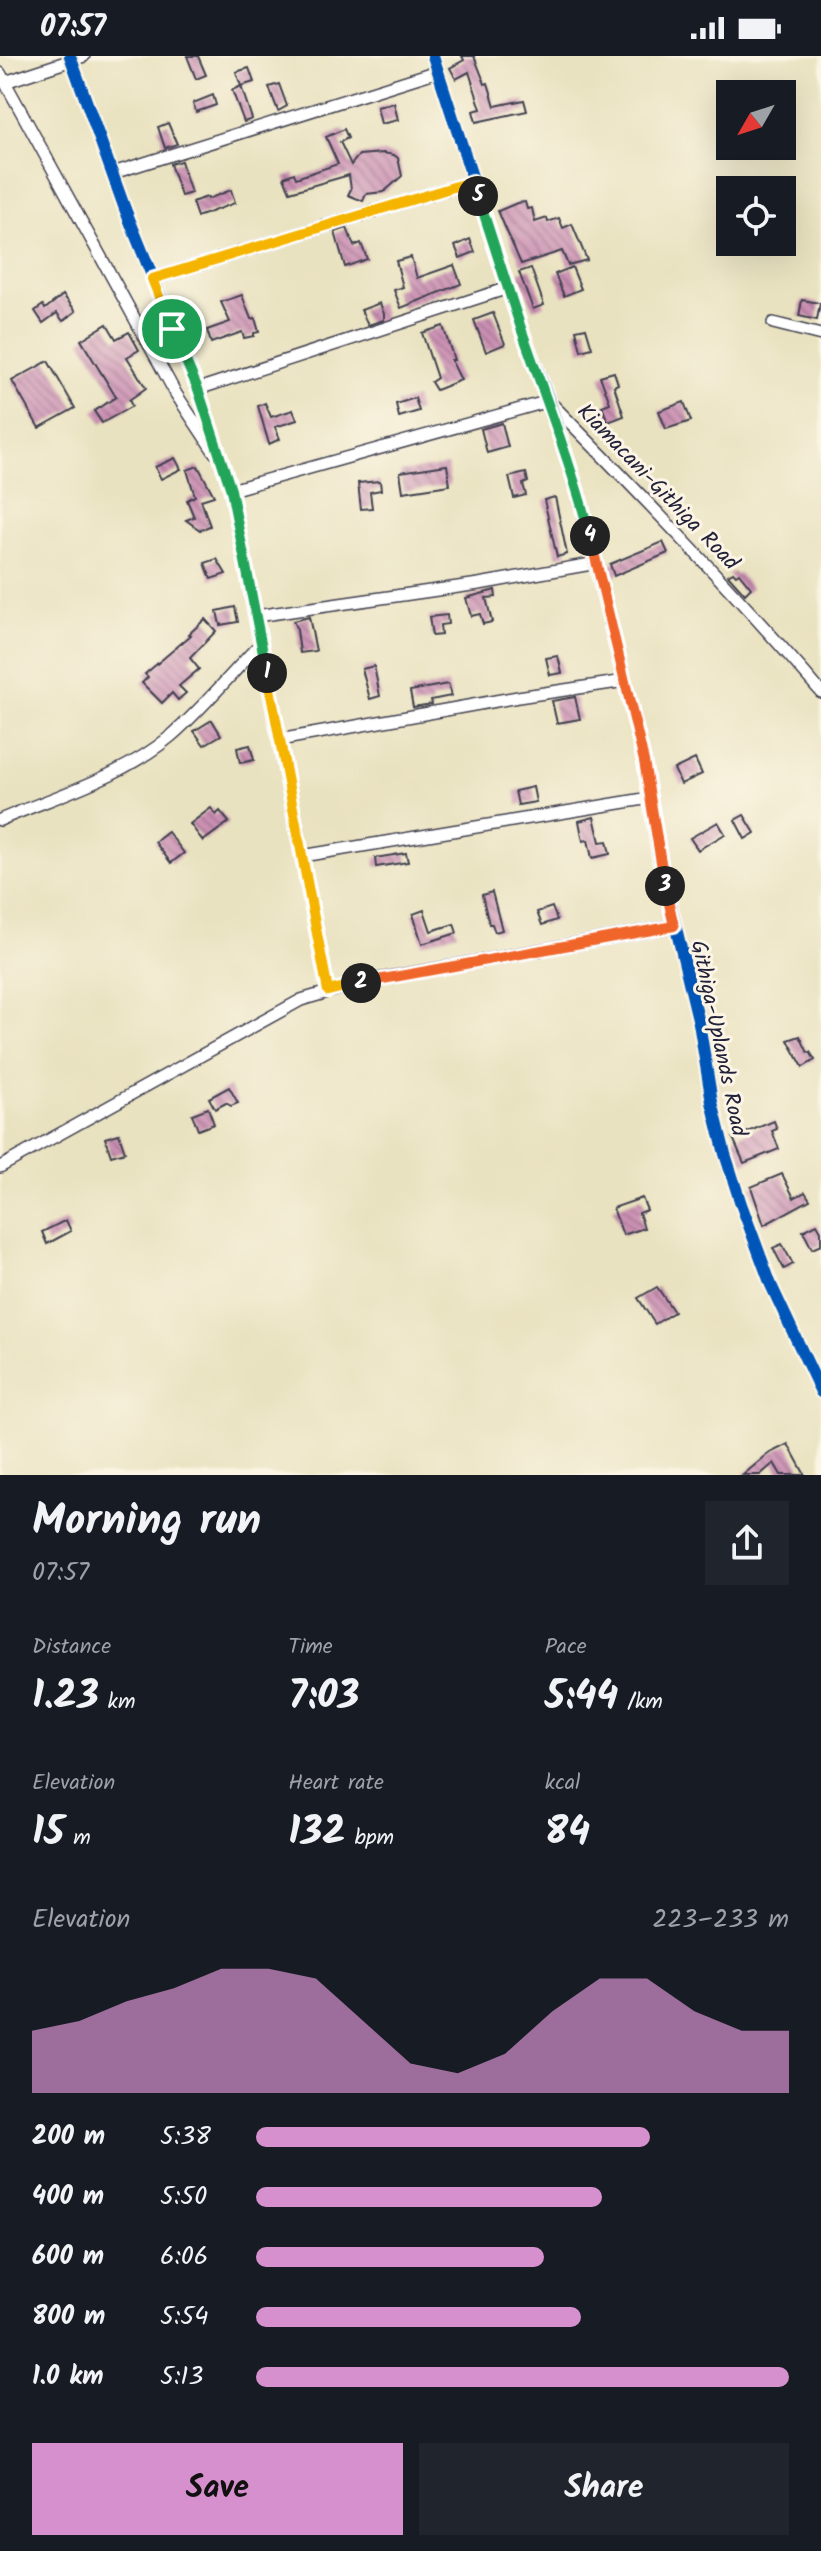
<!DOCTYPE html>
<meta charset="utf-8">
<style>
:root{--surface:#171b24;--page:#20242c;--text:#f1f3f6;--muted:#9ea1a6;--accent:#d690ce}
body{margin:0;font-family:Kalam,sans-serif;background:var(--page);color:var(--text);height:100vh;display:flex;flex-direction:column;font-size:30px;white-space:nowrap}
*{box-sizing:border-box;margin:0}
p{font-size:26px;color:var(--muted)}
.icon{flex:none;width:44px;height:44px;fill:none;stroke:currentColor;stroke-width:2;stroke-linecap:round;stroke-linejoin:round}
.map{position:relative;height:1419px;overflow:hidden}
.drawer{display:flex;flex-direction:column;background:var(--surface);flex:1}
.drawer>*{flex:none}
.needle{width:52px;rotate:231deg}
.controls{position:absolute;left:716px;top:24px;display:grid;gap:16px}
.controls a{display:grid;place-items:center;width:80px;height:80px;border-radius:0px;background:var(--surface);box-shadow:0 8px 32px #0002;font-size:40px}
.pin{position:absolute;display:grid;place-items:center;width:68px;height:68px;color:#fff;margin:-34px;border:4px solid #fff;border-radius:50%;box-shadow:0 2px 8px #0007}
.km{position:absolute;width:40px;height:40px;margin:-20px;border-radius:50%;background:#222;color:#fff;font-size:22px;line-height:40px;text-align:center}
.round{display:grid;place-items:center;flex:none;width:84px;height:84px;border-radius:0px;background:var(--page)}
.summary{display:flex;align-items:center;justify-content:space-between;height:136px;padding:0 32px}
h1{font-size:44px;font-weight:700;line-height:60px}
.metrics{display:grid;grid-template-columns:repeat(3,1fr);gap:12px;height:136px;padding:8px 32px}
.metrics div{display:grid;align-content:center}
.metrics b{font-size:40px;font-weight:700}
.metrics small{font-size:22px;font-weight:400}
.metrics p{font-size:22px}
.chart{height:224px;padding:16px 32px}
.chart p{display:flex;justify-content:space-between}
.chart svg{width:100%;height:144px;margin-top:8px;fill:var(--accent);opacity:.7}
.button{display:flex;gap:16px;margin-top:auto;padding:16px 32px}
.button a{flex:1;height:92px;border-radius:0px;background:var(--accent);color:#111;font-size:32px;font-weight:700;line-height:92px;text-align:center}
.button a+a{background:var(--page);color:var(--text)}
ul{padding:0 32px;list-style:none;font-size:26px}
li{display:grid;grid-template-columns:128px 96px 1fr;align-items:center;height:60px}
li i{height:20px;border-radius:10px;background:var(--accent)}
.status{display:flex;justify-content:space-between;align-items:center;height:56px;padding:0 40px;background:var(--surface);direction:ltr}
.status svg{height:22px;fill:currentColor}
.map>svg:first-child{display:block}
.building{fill:url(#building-back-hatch)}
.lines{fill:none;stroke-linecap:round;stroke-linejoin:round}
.street-casing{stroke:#403f4f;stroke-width:14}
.street{stroke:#fff;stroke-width:11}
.cycleway-casing{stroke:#fcf5e5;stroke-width:17}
.cycleway{stroke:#0057b8;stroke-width:12}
.split-1-casing{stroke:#fff;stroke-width:16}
.split-2-casing{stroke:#fff;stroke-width:16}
.split-3-casing{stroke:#fff;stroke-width:16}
.split-4-casing{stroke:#fff;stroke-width:16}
.split-5-casing{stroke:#fff;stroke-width:16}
.split-6-casing{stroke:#fff;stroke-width:16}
.split-1{stroke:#22a559;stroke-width:10}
.split-2{stroke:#f5b400;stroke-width:10}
.split-3{stroke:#f0652b;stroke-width:10}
.split-4{stroke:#f0652b;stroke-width:10}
.split-5{stroke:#22a559;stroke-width:10}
.split-6{stroke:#f5b400;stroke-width:10}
.labels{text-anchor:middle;stroke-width:6;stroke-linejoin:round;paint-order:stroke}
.street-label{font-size:22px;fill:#22223b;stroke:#fcf5e5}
</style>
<div class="status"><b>07:57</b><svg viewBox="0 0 49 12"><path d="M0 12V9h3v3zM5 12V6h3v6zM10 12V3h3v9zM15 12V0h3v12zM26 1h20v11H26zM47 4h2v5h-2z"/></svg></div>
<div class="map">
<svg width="821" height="1419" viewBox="0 0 821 1419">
<defs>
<pattern id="building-back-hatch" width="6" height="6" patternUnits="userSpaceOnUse" patternTransform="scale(2)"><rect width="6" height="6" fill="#cb90b3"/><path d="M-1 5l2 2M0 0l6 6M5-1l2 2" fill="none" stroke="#a47593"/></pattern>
</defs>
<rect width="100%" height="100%" fill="#fcf5e5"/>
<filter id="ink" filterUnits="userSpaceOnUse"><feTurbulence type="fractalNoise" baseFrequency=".0125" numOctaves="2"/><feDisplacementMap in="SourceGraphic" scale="16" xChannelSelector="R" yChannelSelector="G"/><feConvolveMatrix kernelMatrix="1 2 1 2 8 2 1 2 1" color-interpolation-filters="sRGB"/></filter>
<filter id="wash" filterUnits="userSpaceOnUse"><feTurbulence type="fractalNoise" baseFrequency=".006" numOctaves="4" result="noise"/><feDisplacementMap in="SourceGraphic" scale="32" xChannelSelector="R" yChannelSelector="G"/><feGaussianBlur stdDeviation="1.8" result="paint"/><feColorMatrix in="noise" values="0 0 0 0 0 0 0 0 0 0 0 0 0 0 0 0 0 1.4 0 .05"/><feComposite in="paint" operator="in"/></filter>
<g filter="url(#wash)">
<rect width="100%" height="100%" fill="#e9e2c0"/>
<g id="blocks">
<g class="building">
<path d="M187,0H198L206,19L196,23Z"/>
<path d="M462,0H474L485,28L488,27L495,50L524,44L527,55L476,66L473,55L481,53L469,16L456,23L450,12L464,4Z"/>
<path d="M249,12L254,26L241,30L236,16Z"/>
<path d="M279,28L287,50L278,55L269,31Z"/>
<path d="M241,30L252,63L244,66L232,34Z"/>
<path d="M213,39L216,49L196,56L193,47Z"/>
<path d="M394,47L398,64L381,68L377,51Z"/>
<path d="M168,67L177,88L165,92L158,71Z"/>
<path d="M344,73L348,82L340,86L351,109L359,99L383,97L394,99L398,102L402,120L384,136L366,138L363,145L348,139L351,133L349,119L290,136L284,121L294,117L296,122L338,108L326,81Z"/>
<path d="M181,105L191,137L181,140L170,108Z"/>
<path d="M231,134L235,147L197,161L192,146L207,141L208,143Z"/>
<path d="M525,146L527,153L532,152L535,166L547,162L548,166L559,162L563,172L572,168L587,204L568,209L562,195L521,208L498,155L517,147Z"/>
<path d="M347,172L354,190L361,187L367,203L345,211L335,176Z"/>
<path d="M470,183L475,196L460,202L455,190Z"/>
<path d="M411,201L417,222L454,209L461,228L401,252L394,234L403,231L396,205Z"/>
<path d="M572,211L581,233L564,240L555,218Z"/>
<path d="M531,212L544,249L533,253L519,216Z"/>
<path d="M63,239L76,255L63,265L57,257L43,267L35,255L43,249L45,253Z"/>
<path d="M242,239L251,263L255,262L259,276L254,277V280L244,282L242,276L211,287L207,274L230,266L221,246Z"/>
<path d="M802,244L820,247L817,264L799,260Z"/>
<path d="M380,247L384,258V264L368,269L361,254Z"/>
<path d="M493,257L505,288L486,296L474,264Z"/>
<path d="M107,268L116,283L129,276L139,294L127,301L146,332L129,344L132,350L102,367L94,355L116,341L81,284Z"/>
<path d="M443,270L454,304H451L461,324L436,334L431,326L437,322L422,277Z"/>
<path d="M586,272L592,292L581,295L576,274Z"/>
<path d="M48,305L75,352L39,372L12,325Z"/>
<path d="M614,316L618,328L614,330L624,360L608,366L602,350L610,347L600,320Z"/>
<path d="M415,342L419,355L399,361L396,348Z"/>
<path d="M684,346L691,365L666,373L659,355Z"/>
<path d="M265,347L271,361L293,354L297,364L275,371L280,383L269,388L258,350Z"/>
<path d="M502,367L508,391L487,397L481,373Z"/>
<path d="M175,402L181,413L161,423L155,411Z"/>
<path d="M447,409L450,429L403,436L400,416Z"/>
<path d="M198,410L214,440L201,444L210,470L200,474L186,464L194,461L187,444L195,440L187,414Z"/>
<path d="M526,417L528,426L523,428L526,439L514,442L509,421Z"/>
<path d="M380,425L381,434L370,436L372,452L361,453L358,427Z"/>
<path d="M555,441L567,498L557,501L544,444Z"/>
<path d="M663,486L668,497L614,520L610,508Z"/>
<path d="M217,503L226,518L211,523L205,507Z"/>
<path d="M733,516L736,519L739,517L751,532L745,538L728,519Z"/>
<path d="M495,534L496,541L486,542L492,566L483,568L480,558L471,560L466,542Z"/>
<path d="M235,551L238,566L220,569L217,555Z"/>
<path d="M447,559L448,568L440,569L441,579L432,580L429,561Z"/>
<path d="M309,561L316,595L300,597L297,574L293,565Z"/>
<path d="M205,563L216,575L190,602L199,613L179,630L186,637L178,644L172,637L162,647L142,627L148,621L145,618L191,579L189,578Z"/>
<path d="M558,600L562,617L550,619L546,602Z"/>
<path d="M374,610L380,640L370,643L362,613Z"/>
<path d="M448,628L451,640L431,644L432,648L413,651L410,635Z"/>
<path d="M575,641L580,663L557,667L552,645Z"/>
<path d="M212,664L221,679L204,689L194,675Z"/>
<path d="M250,689L254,704L240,707L237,692Z"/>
<path d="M695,703L702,718L681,728L674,713Z"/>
<path d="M533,731L536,746L518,749L515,735Z"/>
<path d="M211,752L216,759L220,755L229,766L203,785L190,768Z"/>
<path d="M744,759L755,777L745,783L735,764Z"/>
<path d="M594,761L600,786L607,785L610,798L592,802L588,784L583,785L579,765Z"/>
<path d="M718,766L725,778L698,794L690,782Z"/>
<path d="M168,776L184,797L171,807L155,786Z"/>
<path d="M406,797L408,806L376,811L375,802Z"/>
<path d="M492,836L502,874L495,876L492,868H489L482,839Z"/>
<path d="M552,851L557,864L542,869L537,856Z"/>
<path d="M424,854L431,875L454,868L457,877L422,888L413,858Z"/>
<path d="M800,980L808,997L810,996L815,1004L803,1011L788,984Z"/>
<path d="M229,1031L238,1047L231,1050L226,1047L215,1053L209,1042Z"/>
<path d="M208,1052L214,1068L198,1074L192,1058Z"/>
<path d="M774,1065L777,1073L772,1075L779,1093L744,1107L733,1082Z"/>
<path d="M119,1078L125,1096L111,1100L105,1082Z"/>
<path d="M782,1118L794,1142L805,1136L810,1144L764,1169L751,1131Z"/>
<path d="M642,1142L647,1154L639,1157L644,1172L623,1179L613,1152Z"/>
<path d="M66,1164L71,1175L47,1188L42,1176Z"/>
<path d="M817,1168L821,1175V1189L812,1193L803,1175Z"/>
<path d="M782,1188L793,1208L784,1213L773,1192Z"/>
<path d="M657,1231L674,1256L655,1268L638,1242Z"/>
<path d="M788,1388L805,1419H781L774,1407L760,1419H743L768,1398Z"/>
</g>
</g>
</g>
<g filter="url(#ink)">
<use href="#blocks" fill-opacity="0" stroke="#403f4f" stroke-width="2"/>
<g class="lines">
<g class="street-casing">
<g id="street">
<path d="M70,0L125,153L198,333L231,434L328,935"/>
<path d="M433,0L522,275L549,345L580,443L644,705L660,806L699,967L712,1046L725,1098L741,1148L771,1229L821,1336"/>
<path d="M0,17L176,338L215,397"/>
<path d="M5,26L84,0"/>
<path d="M113,117L438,15"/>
<path d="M152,223L473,125"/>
<path d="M773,267L821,279"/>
<path d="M198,333L508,232"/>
<path d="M552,348C644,442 735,536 821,636"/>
<path d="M231,434L549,345"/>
<path d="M256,560L479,528L597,507"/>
<path d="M279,684L518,641L625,625"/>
<path d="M0,764C58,739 122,721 171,680C203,652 231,618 261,587"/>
<path d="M302,800L650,742"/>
<path d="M0,1111L301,944L362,926L674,870"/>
</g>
</g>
<use href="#street" class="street"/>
<g class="cycleway-casing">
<g id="cycleway">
<path d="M70,0L125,153L198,333L231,434L328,935"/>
<path d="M433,0L522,275L549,345L580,443L644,705L660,806L699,967L712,1046L725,1098L741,1148L771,1229L821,1336"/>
</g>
</g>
<use href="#cycleway" class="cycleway"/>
</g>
</g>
<g class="lines" filter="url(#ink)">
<g class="split-1-casing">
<path id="split-1" d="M172,273L198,333L231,434L267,617"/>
</g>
<g class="split-2-casing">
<path id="split-2" d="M267,617L328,935L361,927"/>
</g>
<g class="split-3-casing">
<path id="split-3" d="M361,927L674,870L665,830"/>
</g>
<g class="split-4-casing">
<path id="split-4" d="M590,480L644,705L665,830"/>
</g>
<g class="split-5-casing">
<path id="split-5" d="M478,140C493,185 507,231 522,275C546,344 572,410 590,480"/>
</g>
<g class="split-6-casing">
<path id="split-6" d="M172,273L152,223L473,125L478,140"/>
</g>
<use href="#split-1" class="split-1"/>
<use href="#split-2" class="split-2"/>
<use href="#split-3" class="split-3"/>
<use href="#split-4" class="split-4"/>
<use href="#split-5" class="split-5"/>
<use href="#split-6" class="split-6"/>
</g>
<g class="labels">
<g class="street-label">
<text transform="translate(659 430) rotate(46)" y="8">Kiamacani-Githiga Road</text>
<text transform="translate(720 982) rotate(78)" y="8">Githiga-Uplands Road</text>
</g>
</g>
</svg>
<div class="controls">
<a><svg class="needle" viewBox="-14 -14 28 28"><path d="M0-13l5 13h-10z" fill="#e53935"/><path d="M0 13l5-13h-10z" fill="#9ea1a6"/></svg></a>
<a><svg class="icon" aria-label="locate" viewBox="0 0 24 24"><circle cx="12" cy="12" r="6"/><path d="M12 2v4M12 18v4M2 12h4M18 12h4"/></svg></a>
</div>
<div class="pin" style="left:172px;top:273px;background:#1e9e55"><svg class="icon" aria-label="arrive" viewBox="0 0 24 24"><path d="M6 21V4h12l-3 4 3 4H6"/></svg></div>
<b class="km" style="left:267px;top:617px">1</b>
<b class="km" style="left:361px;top:927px">2</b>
<b class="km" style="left:665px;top:830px">3</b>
<b class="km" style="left:590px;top:480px">4</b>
<b class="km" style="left:478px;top:140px">5</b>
</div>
<section class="drawer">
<div class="summary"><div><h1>Morning run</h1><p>07:57</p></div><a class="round"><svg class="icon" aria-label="share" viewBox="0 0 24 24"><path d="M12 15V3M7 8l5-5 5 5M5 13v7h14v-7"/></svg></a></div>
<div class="metrics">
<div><p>Distance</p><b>1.23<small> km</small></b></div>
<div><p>Time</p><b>7:03</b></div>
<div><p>Pace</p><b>5:44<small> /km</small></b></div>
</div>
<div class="metrics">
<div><p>Elevation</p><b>15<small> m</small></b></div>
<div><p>Heart rate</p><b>132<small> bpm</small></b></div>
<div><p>kcal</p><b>84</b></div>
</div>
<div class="chart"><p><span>Elevation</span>223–233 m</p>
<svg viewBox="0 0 160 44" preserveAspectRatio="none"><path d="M0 44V25L10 22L20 16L30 12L40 6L50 6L60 9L70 22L80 35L90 38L100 32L110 19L120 9L130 9L140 19L150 25L160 25V44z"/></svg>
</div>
<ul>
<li><b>200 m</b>5:38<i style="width:74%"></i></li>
<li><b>400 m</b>5:50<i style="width:65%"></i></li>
<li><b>600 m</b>6:06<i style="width:54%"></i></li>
<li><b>800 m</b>5:54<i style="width:61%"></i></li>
<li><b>1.0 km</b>5:13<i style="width:100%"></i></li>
</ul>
<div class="button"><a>Save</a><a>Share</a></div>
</section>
